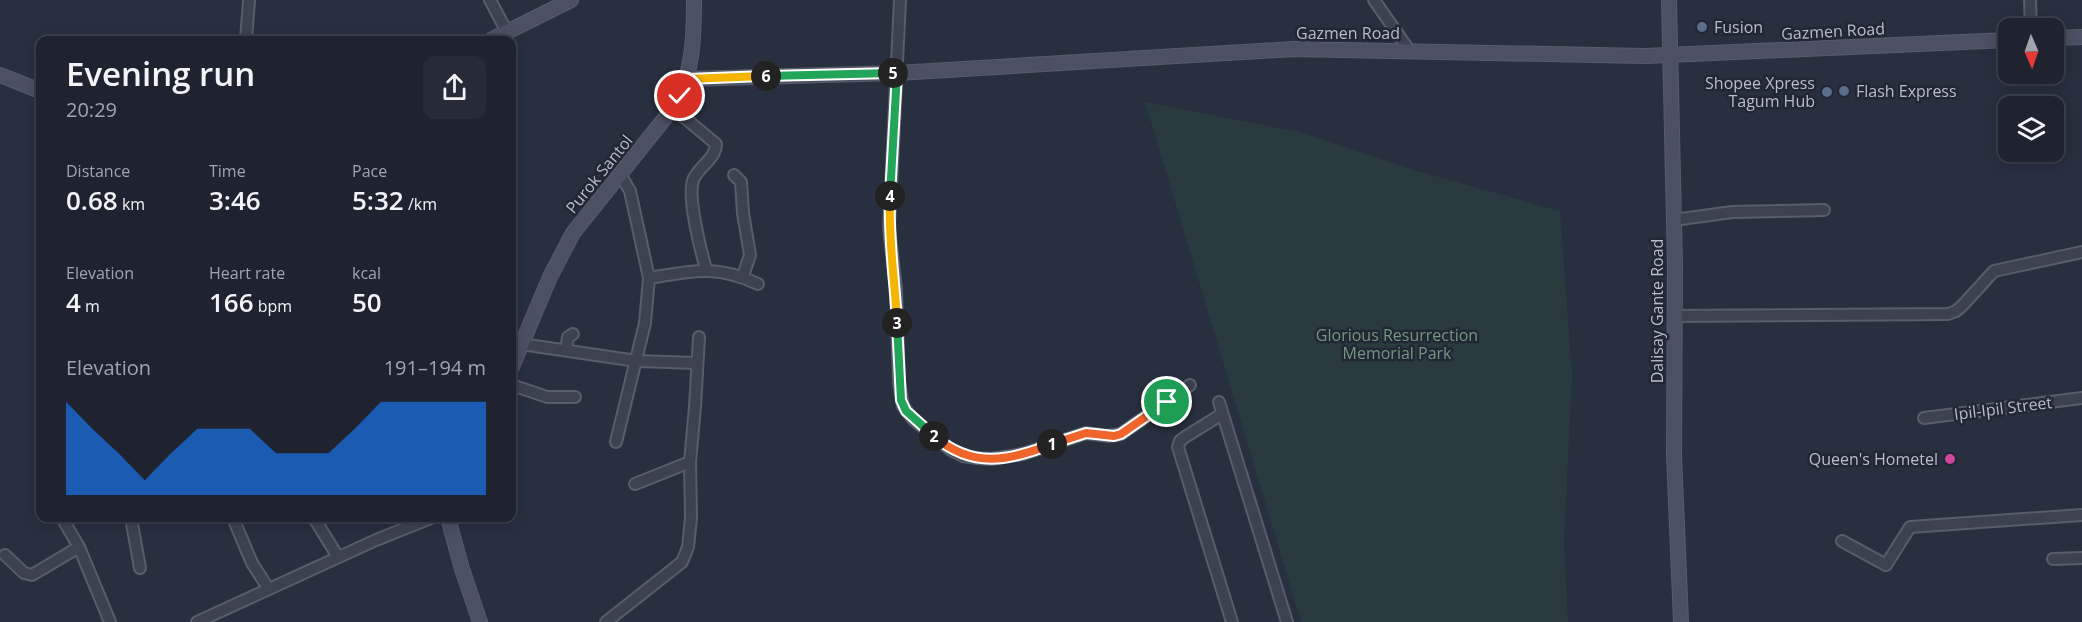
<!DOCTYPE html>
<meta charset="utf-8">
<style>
:root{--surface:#1e232f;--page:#262b37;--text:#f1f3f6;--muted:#a1a4aa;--line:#3c404b;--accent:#1a73e8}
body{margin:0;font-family:"Open Sans",sans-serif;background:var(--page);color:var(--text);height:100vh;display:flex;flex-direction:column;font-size:22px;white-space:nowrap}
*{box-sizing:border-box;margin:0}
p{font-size:20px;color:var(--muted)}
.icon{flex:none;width:33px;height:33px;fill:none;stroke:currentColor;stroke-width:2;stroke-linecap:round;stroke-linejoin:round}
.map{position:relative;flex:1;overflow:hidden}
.sheet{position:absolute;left:36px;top:36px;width:480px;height:486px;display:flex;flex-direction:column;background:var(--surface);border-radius:12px;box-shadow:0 3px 15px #0003,0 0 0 2px var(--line)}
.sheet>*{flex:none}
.needle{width:39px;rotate:178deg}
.fabs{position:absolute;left:1998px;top:18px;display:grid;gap:12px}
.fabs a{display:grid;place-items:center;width:66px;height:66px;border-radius:12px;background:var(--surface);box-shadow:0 3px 15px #0003,0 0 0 2px var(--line);font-size:30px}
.pin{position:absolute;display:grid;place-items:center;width:51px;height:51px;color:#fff;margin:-26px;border:3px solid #fff;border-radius:50%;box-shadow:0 2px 6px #0007}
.km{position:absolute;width:30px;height:30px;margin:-15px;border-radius:50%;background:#222;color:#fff;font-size:16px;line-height:30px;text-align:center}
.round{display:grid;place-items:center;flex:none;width:63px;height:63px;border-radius:12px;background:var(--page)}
.headline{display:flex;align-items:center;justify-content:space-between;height:102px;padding:0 30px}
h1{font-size:33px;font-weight:600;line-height:45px}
.figures{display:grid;grid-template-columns:repeat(3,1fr);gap:9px;height:102px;padding:6px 30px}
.figures div{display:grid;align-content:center}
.figures b{font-size:26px;font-weight:600}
.figures small{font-size:16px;font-weight:400}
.figures p{font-size:16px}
.chart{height:168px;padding:12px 30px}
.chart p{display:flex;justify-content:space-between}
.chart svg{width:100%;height:108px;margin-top:6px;fill:var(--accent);opacity:.7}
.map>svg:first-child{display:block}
.green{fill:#2a3b40}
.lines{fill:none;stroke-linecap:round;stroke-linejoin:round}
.street-casing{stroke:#575d6a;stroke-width:14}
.secondary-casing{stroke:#575d6a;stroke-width:16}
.street{stroke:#3c424f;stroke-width:10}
.secondary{stroke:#4b5062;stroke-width:14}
.split-1-casing{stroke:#fff;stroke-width:12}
.split-2-casing{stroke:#fff;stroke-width:12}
.split-3-casing{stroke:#fff;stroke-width:12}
.split-4-casing{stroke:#fff;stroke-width:12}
.split-5-casing{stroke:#fff;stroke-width:12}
.split-6-casing{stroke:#fff;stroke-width:12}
.split-7-casing{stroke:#fff;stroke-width:12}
.split-1{stroke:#f0652b;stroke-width:8}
.split-2{stroke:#f0652b;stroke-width:8}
.split-3{stroke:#22a559;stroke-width:8}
.split-4{stroke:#f5b400;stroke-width:8}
.split-5{stroke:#22a559;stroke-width:8}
.split-6{stroke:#22a559;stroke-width:8}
.split-7{stroke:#f5b400;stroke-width:8}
.service-dot{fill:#5c6f8a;stroke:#212735;stroke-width:2}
.hotel-dot{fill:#d1479c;stroke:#212735;stroke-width:2}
.labels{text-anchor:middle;stroke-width:5;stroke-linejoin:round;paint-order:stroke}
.poi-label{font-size:16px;fill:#b9bdca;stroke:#212735;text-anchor:start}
.street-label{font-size:16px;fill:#b9bdca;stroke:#212735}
.park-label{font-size:16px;fill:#729880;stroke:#212735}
</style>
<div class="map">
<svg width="2082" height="622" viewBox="0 0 2082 622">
<rect width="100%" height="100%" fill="#282f3f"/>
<path class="green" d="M1145,102L1299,132L1414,170L1560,211L1572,376L1564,543L1568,622H1301Z"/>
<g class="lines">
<g class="street-casing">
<g id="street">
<path d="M490,0L507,32"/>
<path d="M900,0L889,228L896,289L899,382L903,406L913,419L951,450L963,456L977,458L991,459L1023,454L1086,433L1108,436L1121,434L1190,385"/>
<path d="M1374,0L1409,50"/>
<path d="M2030,0L2031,28"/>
<path d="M246,40L249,0"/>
<path d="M673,108L716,144C716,158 700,166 694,178C686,194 701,251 706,269"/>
<path d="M734,175L741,182L743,213L750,255L743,276"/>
<path d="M1674,220L1732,212L1824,210"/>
<path d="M649,278C691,271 717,264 758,284"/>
<path d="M1674,316L1948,314L1956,311L1962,306L1994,271L2082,252"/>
<path d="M521,344L637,361L697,363"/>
<path d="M566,350L568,337L573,334"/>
<path d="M512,385L547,397H575"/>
<path d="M1219,402L1287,622"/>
<path d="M1222,414L1185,437L1180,441L1178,447L1232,622"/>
<path d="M1924,418L2082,398"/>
<path d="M616,442L645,323L649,278L630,191L620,174"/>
<path d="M635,484L690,462"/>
<path d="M62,518L79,547L110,622"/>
<path d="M131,518L140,568"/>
<path d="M233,518L252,563L268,588"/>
<path d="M314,518L338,557"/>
<path d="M1842,541L1886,565L1910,527L2082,515"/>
<path d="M5,555L24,573L32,575L79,547"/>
<path d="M2053,559L2082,558"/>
<path d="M197,622L376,540L431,518"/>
<path d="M606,622L682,562L688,547L691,518L690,462L695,407L699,337"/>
</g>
</g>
<g class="secondary-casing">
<g id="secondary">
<path d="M1669,0L1675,265L1674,455L1681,622"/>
<path d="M2054,38L2082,37"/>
<path d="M491,40L571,0"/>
<path d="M0,75L40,91"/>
<path d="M687,79L897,73L1294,49L1645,56L2008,40"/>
<path d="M512,367L550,277L573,233L673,108C693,76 694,38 694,0"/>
<path d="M448,518L462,569L480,622"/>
</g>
</g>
<use href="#street" class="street"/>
<use href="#secondary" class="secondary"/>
</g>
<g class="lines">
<g class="split-1-casing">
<path id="split-1" d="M1052,444L1086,433L1114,436L1121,434L1167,402"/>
</g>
<g class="split-2-casing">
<path id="split-2" d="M934,436C972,469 1009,461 1052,444"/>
</g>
<g class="split-3-casing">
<path id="split-3" d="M897,323L901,400L906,411L934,436"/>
</g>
<g class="split-4-casing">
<path id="split-4" d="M890,196C888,239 895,280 897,323"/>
</g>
<g class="split-5-casing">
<path id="split-5" d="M890,196L897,73H893"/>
</g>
<g class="split-6-casing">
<path id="split-6" d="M766,76L893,73"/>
</g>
<g class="split-7-casing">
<path id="split-7" d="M680,96L687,79L766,76"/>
</g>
<use href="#split-1" class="split-1"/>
<use href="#split-2" class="split-2"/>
<use href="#split-3" class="split-3"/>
<use href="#split-4" class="split-4"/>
<use href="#split-5" class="split-5"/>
<use href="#split-6" class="split-6"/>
<use href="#split-7" class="split-7"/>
</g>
<g class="service-dot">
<circle cx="1702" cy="27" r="6"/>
<circle cx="1844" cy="91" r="6"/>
<circle cx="1827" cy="92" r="6"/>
</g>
<circle class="hotel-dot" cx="1950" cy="459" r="6"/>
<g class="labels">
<g class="poi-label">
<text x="1714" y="33">Fusion</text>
<text x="1815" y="89" text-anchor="end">Shopee Xpress<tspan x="1815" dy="18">Tagum Hub</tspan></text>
<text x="1856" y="97">Flash Express</text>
<text x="1938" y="465" text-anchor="end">Queen's Hometel</text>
</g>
<g class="street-label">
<text transform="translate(1833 31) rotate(-3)" y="6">Gazmen Road</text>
<text x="1348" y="39">Gazmen Road</text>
<text transform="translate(599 174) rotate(-51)" y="6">Purok Santol</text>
<text transform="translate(1657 311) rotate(-90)" y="6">Dalisay Gante Road</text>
<text transform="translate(2003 408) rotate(-7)" y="6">Ipil-Ipil Street</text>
</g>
<g class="park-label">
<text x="1397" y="341">Glorious Resurrection<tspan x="1397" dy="18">Memorial Park</tspan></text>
</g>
</g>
</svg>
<div class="fabs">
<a><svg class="needle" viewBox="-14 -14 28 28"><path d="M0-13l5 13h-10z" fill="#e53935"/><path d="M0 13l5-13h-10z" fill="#a1a4aa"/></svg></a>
<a><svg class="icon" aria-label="layers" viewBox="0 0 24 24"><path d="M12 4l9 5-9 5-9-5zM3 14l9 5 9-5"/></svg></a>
</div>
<div class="pin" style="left:1167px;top:402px;background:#1e9e55"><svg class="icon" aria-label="arrive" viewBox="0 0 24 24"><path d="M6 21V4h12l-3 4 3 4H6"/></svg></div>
<div class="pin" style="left:680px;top:96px;background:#d93025"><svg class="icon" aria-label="check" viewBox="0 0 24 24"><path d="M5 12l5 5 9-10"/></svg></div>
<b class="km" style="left:1052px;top:444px">1</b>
<b class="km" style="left:934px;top:436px">2</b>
<b class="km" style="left:897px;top:323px">3</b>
<b class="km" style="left:890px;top:196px">4</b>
<b class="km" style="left:893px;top:73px">5</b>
<b class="km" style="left:766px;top:76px">6</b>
<section class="sheet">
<div class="headline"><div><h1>Evening run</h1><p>20:29</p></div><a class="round"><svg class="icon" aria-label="share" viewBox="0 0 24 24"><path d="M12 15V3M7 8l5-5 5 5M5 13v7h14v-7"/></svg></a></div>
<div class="figures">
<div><p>Distance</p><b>0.68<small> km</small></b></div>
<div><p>Time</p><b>3:46</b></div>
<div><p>Pace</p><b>5:32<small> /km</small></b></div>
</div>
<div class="figures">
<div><p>Elevation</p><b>4<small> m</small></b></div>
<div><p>Heart rate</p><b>166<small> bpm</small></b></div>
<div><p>kcal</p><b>50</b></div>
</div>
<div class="chart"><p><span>Elevation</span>191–194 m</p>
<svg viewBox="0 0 160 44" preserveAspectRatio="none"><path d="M0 44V6L10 17L20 27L30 38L40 27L50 17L60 17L70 17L80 27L90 27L100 27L110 17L120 6L130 6L140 6L150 6L160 6V44z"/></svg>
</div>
</section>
</div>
